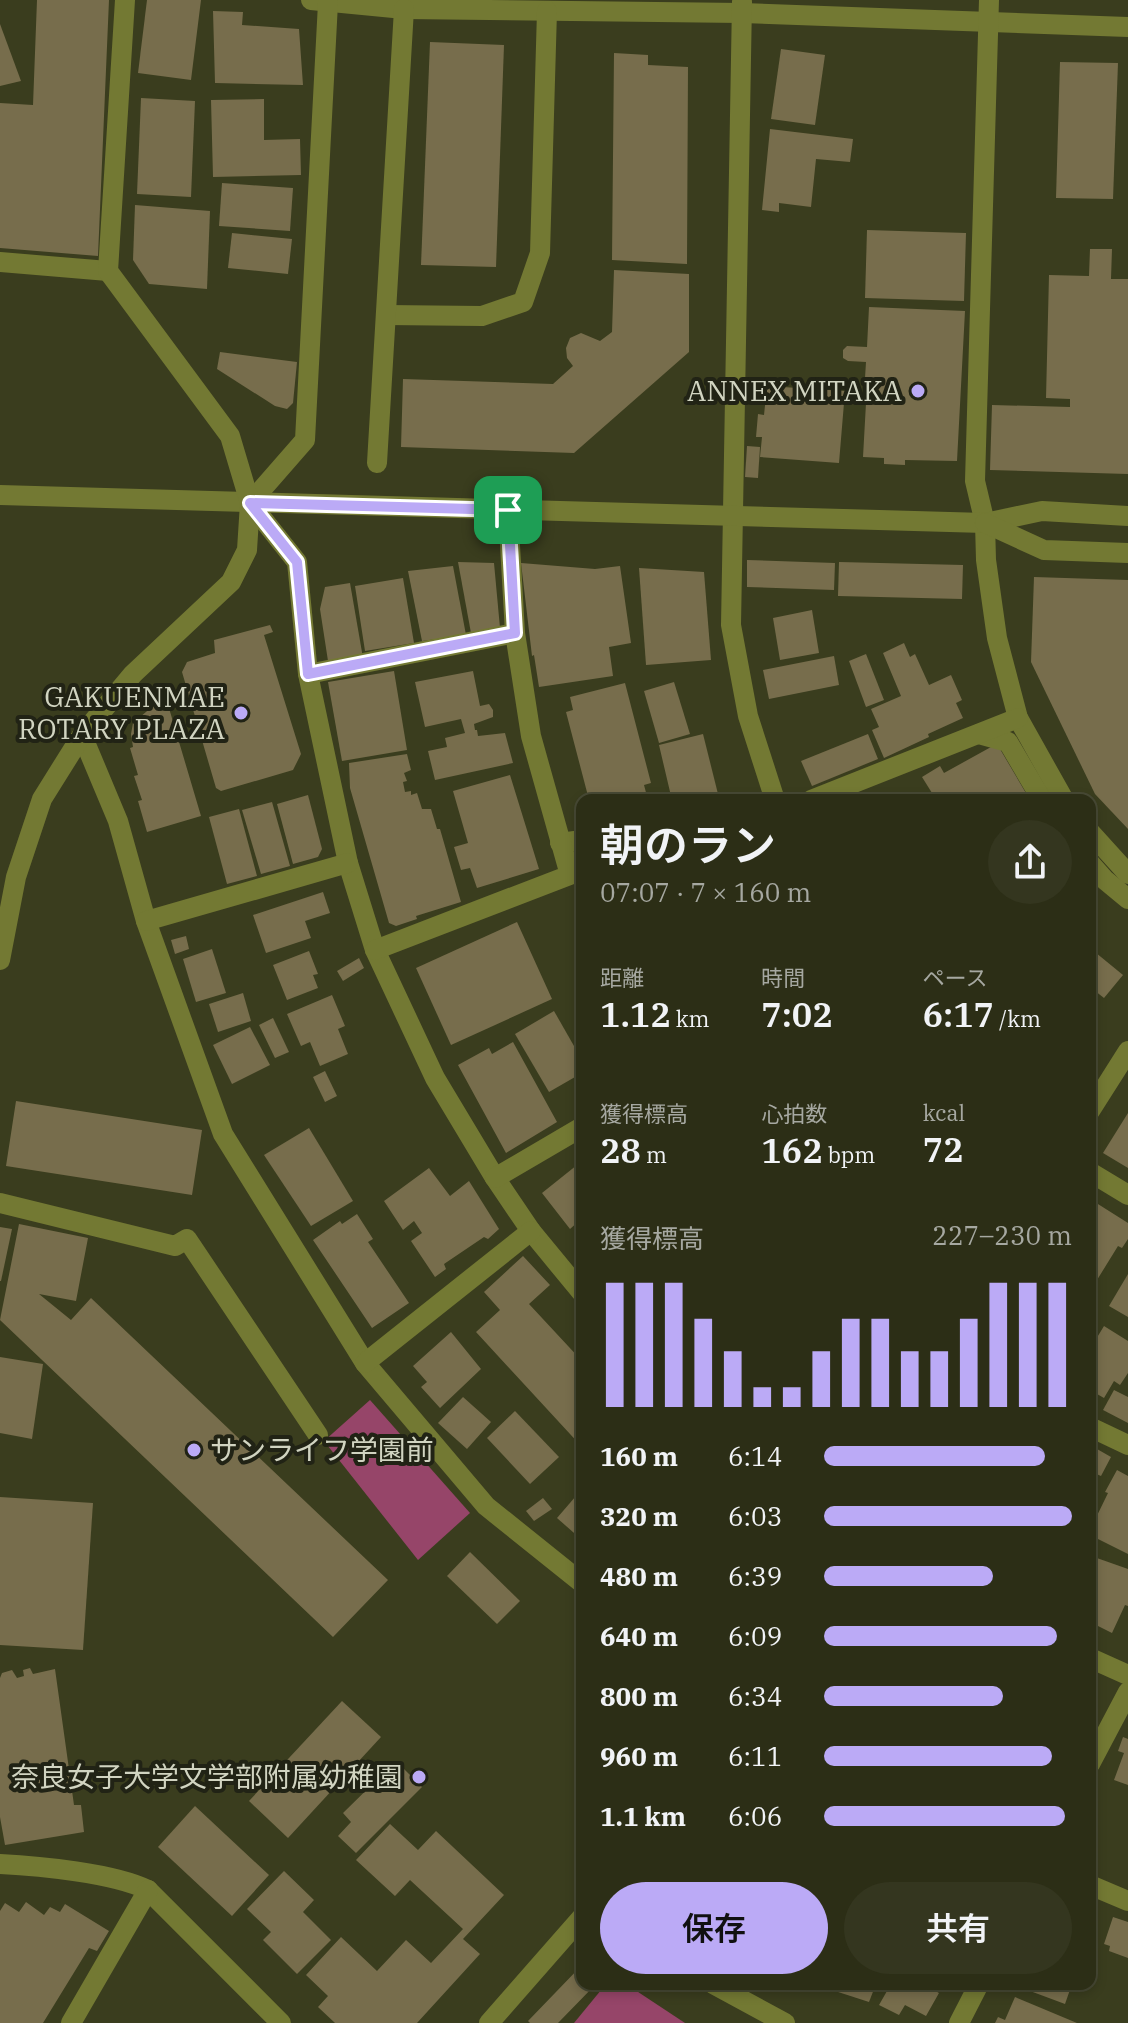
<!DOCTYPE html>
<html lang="ja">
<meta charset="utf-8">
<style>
:root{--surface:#2c2e16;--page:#34361f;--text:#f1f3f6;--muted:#a6a8a1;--line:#484a35;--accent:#bbaaf6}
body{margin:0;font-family:"IBM Plex Serif","Noto Sans JP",serif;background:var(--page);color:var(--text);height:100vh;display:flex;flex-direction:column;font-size:30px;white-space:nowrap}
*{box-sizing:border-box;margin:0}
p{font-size:26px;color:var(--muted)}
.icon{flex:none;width:44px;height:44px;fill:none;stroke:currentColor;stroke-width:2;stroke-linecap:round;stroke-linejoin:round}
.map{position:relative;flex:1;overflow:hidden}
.side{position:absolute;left:576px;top:794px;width:520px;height:1196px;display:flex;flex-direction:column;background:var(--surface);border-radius:16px;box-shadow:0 4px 12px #0003,0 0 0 2px var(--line)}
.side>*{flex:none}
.pin{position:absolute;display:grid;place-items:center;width:68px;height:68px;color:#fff;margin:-34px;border-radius:16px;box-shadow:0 4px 12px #0006}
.round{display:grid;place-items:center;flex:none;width:84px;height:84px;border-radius:42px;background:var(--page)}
.summary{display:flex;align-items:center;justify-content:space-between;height:136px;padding:0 24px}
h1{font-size:44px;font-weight:600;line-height:60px}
.figures{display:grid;grid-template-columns:repeat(3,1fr);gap:12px;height:136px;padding:8px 24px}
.figures div{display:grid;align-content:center}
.figures b{font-size:34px;font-weight:600}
.figures small{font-size:22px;font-weight:400}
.figures p{font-size:22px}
.chart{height:224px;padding:16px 24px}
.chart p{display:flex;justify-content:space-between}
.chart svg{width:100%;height:144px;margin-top:8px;stroke:var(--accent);stroke-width:6}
.action{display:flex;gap:16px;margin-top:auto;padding:16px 24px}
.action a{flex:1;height:92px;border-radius:48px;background:var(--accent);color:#111;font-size:32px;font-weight:600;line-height:92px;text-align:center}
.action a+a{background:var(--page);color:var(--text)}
ul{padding:0 24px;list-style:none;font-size:26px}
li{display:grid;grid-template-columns:128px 96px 1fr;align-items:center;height:60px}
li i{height:20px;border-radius:10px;background:var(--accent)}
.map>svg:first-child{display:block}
.green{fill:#964569}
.building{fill:#776d4c}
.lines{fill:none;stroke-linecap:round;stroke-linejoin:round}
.minor{stroke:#737933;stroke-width:20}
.route-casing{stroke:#fff;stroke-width:16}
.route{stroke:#bbaaf6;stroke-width:10}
.poi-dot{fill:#bbaaf6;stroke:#212315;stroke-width:3}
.labels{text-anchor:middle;stroke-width:8;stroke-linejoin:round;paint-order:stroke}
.poi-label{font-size:28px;fill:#d1d4c1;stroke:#212315;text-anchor:end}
</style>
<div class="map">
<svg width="1128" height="2023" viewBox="0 0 1128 2023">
<rect width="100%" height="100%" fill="#3a3d1e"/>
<g class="green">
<path d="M370,1400L470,1513L418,1560L324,1441Z"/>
<path d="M606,1984H626L685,2023H574Z"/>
</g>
<g class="building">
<path d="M37,0H109L98,256L0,248V103L33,105Z"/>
<path d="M147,0H201L191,80L138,73Z"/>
<path d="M213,11L243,12L242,25L299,29L303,85L215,83Z"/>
<path d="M0,24L21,81L0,86Z"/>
<path d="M430,42L504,45L496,267L421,265Z"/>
<path d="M781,49L825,55L815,125L771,119Z"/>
<path d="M614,53L648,55V65L688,67L687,264L612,260Z"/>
<path d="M1060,62L1118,63L1113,199L1056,198Z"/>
<path d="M141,98L195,101L191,197L137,194Z"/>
<path d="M264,99V140L300,139L301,175L213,177L211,100Z"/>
<path d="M770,129L853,139L850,162L816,159L811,207L779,203V212L762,210Z"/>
<path d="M222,183L293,188L290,231L219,226Z"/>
<path d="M135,205L210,211L207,289L149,284L133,260Z"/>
<path d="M867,230L966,233L964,301L865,298Z"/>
<path d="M232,233L292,239L288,274L228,268Z"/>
<path d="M1090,249H1112L1111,279H1128V474L990,470L992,405L1070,407V399L1046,398L1049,275L1089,276Z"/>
<path d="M614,270L689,274V352L574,453L401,447L403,379L553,384L573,366L567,358L566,348L570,338L581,333L600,341L612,332Z"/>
<path d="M869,307L965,311L957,461L905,460V465L884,464V458L863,457L866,403H874L876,379L865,378L866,362L848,361L843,358V350L847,346L867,347Z"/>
<path d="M220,352L297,362L293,403L287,409L275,406L217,369Z"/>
<path d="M750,385L761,386L759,404L748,403Z"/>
<path d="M767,386L845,391L839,463L760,457L762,437H756L758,414L764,415Z"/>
<path d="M747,446L760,447L758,478L745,477Z"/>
<path d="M747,560L835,563L834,590L747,587Z"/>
<path d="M458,562L494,563L500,628L471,633Z"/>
<path d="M839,562L963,565L962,599L838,596Z"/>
<path d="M521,563L595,569L620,566L631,643L609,647L613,676L539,687L534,655L532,656Z"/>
<path d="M453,566L466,635L422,641L408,571Z"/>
<path d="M639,568L704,572L711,660L646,665Z"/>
<path d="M1034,577L1128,580V829L1095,794L1031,662Z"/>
<path d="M403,578L414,643L365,651L355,586Z"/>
<path d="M350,583L363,658L328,661L320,609L325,587Z"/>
<path d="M812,610L819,653L780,660L773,618Z"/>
<path d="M270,625L273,632L264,635L301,754L293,770L221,791L216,788L182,672L187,662L215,653L214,640Z"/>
<path d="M904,643L910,657L915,654L929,685L951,675L962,700L956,703L963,718L928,734L929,737L884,758L872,730L879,727L871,709L901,696L883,653Z"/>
<path d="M866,654L884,700L866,707L849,661Z"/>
<path d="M834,656L839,685L769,699L763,670Z"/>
<path d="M394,671L407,750L342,761L328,682Z"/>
<path d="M473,671L480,706L489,704L493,710V717L474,724L475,730H477L478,736L505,733L513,763L435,780L428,751L447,747L445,738L465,733L461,719L425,727L415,682Z"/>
<path d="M674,682L690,734L659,743L644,691Z"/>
<path d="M625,683L651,783L644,785L648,800H596L595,794L588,796L566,712L573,710L570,697Z"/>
<path d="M161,695L166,698L201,816L147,832L138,801L142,800L134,776L138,775L130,748L133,747L131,734L133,723L153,706V700Z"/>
<path d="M703,734L718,794L695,800H687L685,792L671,796L659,745Z"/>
<path d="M868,734L878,759L812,786L801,761Z"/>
<path d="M991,747L1000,749L1030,800H927L926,797L932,793L922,777L940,766L944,773Z"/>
<path d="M407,754L411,770L404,773L407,781L403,782L405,792L411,791V795L417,793L422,809H431L437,829H440L461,902L416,916L417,919L396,926L389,923L350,788L349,763Z"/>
<path d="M510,775L539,869L477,888L470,868L461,870L454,847L468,843L453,791Z"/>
<path d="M308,795L322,849L318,857L293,864L277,804Z"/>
<path d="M272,802L290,866L261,874L242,810Z"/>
<path d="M239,809L257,876L227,884L209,817Z"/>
<path d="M323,892L330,913L305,921L311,938L266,953L253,915Z"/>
<path d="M517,922L552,999L451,1045L416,968Z"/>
<path d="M186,936L189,949L175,954L171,940Z"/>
<path d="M1090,948L1123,975L1104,998L1090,987Z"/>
<path d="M212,949L226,993L196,1002L183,959Z"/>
<path d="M309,951L318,974L313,975L318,988L287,1000L273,965Z"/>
<path d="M359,958L364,968L343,981L337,971Z"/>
<path d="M243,993L251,1021L218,1032L209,1004Z"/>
<path d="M332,995L345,1026L338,1029L348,1054L320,1066L310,1042L301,1046L287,1014Z"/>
<path d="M554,1011L582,1060V1073L549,1092L515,1034Z"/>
<path d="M273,1018L289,1052L275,1058L259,1025Z"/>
<path d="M250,1027L270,1065L232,1084L213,1045Z"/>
<path d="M513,1042L557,1122L506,1153L458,1065L489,1048L492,1054Z"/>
<path d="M325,1071L337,1096L325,1102L313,1077Z"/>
<path d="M16,1101L202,1130L192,1195L6,1166Z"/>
<path d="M1128,1113V1168L1103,1153Z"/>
<path d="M309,1128L353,1201L311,1226L264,1155Z"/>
<path d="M582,1161V1224L579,1221L570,1229L542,1193Z"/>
<path d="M429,1168L450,1196L469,1181L499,1229L488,1239L484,1237L444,1264L446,1269L435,1277L411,1241L422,1233L414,1221L403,1230L384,1201Z"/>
<path d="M1090,1199L1128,1223V1239L1122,1248L1118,1246L1097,1280L1090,1276V1240L1096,1231L1090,1227Z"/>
<path d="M357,1214L373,1239L368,1242L409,1303L372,1328L313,1240L340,1221L342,1224Z"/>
<path d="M19,1224L88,1238L76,1301L39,1294L71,1320L91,1298L388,1580L333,1637L0,1320Z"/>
<path d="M0,1227L12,1229L1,1281H0Z"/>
<path d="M523,1256L550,1285L529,1304L582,1361V1447L476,1332L500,1310L484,1292Z"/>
<path d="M1128,1274V1317L1109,1306Z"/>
<path d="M1104,1326L1128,1341V1373L1120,1385L1114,1381L1104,1398L1090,1390V1349Z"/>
<path d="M451,1332L481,1369L440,1408L421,1387L427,1382L413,1366Z"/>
<path d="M0,1357L43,1364L32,1439L0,1433Z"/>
<path d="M1114,1390L1128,1397V1423L1103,1410Z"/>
<path d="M463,1397L491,1422L467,1449L438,1423Z"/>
<path d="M515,1411L559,1457L530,1484L487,1438Z"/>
<path d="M1097,1449L1111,1457L1101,1476L1094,1473L1090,1481V1453L1094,1455Z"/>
<path d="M1117,1470L1128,1476V1554L1090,1535V1530L1108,1493L1105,1492Z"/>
<path d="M582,1489V1540L557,1518Z"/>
<path d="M0,1497L93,1503L83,1650L0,1645Z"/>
<path d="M543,1498L552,1509L534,1521L526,1511Z"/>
<path d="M1090,1549L1096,1551L1094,1557L1128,1569V1606L1125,1605L1112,1633L1090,1622Z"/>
<path d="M470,1552L520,1601L497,1624L447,1576Z"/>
<path d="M30,1668L33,1674L55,1669L74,1805H81L84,1832L5,1845L0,1817V1678L2,1673L12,1670L17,1678L24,1676L23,1670Z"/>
<path d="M342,1701L381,1737L288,1838L249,1801Z"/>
<path d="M1123,1737L1128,1739V1785L1114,1780L1124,1753L1118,1751Z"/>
<path d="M396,1761L422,1787L356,1853L338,1836L351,1822L343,1813Z"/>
<path d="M195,1806L269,1875L232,1916L158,1847Z"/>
<path d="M390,1824L418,1850L436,1831L504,1895L463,1939L480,1954L417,2023H335L318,2007L328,1996L306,1975L341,1937L377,1971L406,1940L431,1963L463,1929L410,1880L395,1896L356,1860Z"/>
<path d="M284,1871L314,1900L303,1912L331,1940L297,1974L263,1940L271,1932L247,1909Z"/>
<path d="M26,1902L44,1915L50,1907L60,1912L65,1904L109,1931L97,1951L89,1948L43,2023H0V1911L5,1903L19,1912Z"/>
<path d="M1113,1917L1128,1922V1958L1109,1951L1110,1946L1104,1944Z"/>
<path d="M582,1965V1984H596L558,2023H530L528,2021Z"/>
<path d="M839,1984H876L869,2002L835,1991Z"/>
<path d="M891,1984H933L930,1988L939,1993L926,2016L905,2005L899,2015L879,2005Z"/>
<path d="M1011,1984H1072L1065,2004Z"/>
<path d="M1015,1997L1077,2023H995L998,2017L1005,2020Z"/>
</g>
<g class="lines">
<g class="minor">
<path d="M311,0L404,9L742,13L1128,27"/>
<path d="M989,0L975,481L985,523L986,560L997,638L1018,718L1064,800"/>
<path d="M742,2L731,625L748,716L775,800"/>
<path d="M0,262L108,271"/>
<path d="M386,315L482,316L523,302L540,253L547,11"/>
<path d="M377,463L404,9"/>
<path d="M0,495L985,523L1042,511L1128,516"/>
<path d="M250,503L297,562L308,674L348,863L375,950L435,1078L495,1178L531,1231L582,1293"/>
<path d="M250,503L305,440L328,3"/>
<path d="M985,523L1044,550L1128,553"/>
<path d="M308,674L515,633"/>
<path d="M979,734L1008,742L1042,800"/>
<path d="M82,735L118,821L146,921L223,1134L365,1363L486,1506L582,1583"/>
<path d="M811,800L1018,718"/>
<path d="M1090,832L1128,874"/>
<path d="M560,843L582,840"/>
<path d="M1090,863L1105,880L1128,899"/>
<path d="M146,921L348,863"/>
<path d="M375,950L570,875L531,736L515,633L508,510"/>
<path d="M0,960L16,877L42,799L82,735L133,674L231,582L247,550L250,503L230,436L108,271L125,0"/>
<path d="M1090,1111L1128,1051"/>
<path d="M1090,1172L1128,1195"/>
<path d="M495,1178L582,1127"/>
<path d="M0,1203L175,1246L187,1239L318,1435"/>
<path d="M365,1363L531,1231"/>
<path d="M1090,1427L1128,1445"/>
<path d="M1090,1658L1128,1675"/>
<path d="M1090,1764L1128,1692"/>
<path d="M0,1864C39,1866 114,1873 148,1890L281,2023"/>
<path d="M1090,1885L1128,1901"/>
<path d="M713,1984L785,2023"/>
<path d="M71,2023L148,1890"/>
<path d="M489,2023L582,1917"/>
<path d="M959,2023L979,1984"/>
</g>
</g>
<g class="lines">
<g class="route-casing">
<path id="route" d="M250,503L508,510L515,633L308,674L297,562Z"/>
</g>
<use href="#route" class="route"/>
</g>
<g class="poi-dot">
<circle cx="918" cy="391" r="8"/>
<circle cx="241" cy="713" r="8"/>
<circle cx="194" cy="1450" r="8"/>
<circle cx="419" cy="1777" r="8"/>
</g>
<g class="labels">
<g class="poi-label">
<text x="902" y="401">ANNEX MITAKA</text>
<text x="225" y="707">GAKUENMAE<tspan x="225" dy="32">ROTARY PLAZA</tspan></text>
<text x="210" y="1460" text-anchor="start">サンライフ学園前</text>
<text x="403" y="1787">奈良女子大学文学部附属幼稚園</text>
</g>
</g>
</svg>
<div class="pin" style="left:508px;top:510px;background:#1e9e55"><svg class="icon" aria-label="arrive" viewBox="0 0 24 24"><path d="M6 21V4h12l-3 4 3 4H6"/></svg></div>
<section class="side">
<div class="summary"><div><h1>朝のラン</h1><p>07:07 · 7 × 160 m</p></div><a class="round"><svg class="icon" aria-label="share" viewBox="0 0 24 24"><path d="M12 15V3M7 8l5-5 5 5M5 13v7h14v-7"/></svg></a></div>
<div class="figures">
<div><p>距離</p><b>1.12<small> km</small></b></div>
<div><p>時間</p><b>7:02</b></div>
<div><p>ペース</p><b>6:17<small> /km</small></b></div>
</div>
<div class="figures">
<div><p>獲得標高</p><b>28<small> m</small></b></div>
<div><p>心拍数</p><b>162<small> bpm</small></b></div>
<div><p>kcal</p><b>72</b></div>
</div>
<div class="chart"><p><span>獲得標高</span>227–230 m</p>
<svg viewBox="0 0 160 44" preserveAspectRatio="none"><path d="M5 44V6M15 44V6M25 44V6M35 44V17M45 44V27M55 44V38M65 44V38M75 44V27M85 44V17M95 44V17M105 44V27M115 44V27M125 44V17M135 44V6M145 44V6M155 44V6"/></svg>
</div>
<ul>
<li><b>160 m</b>6:14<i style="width:89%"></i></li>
<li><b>320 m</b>6:03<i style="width:100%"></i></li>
<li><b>480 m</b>6:39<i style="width:68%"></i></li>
<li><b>640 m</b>6:09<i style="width:94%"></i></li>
<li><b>800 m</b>6:34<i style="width:72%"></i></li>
<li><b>960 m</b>6:11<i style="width:92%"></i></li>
<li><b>1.1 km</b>6:06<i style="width:97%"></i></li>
</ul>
<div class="action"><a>保存</a><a>共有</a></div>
</section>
</div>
